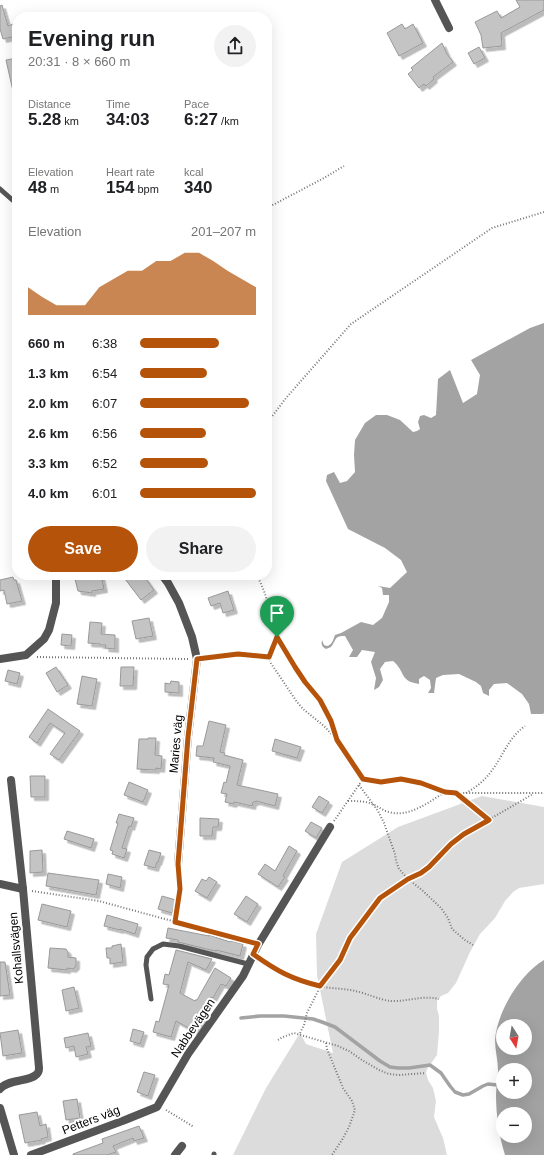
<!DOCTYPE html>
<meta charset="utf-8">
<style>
:root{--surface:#fff;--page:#f2f2f2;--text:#202124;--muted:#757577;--accent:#b45309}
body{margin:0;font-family:Helvetica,sans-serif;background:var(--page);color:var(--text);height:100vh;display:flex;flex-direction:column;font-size:15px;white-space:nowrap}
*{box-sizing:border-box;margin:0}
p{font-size:13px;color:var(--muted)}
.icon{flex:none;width:22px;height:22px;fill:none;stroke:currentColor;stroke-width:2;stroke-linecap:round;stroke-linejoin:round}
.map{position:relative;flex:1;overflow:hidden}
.details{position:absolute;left:12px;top:12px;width:260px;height:568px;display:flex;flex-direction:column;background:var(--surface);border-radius:16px;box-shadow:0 4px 16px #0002}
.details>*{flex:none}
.needle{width:26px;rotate:169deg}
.buttons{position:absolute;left:496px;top:1019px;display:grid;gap:8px}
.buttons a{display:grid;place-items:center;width:36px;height:36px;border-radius:50%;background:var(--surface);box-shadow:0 4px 16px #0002;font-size:20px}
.pin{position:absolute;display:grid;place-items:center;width:34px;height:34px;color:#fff;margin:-41px -17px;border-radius:50% 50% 50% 0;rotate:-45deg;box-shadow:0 0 4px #0007}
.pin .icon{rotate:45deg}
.round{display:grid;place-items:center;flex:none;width:42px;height:42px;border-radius:21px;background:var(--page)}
.head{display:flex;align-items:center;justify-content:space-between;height:68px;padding:0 16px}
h1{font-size:22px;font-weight:600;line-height:30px}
.figures{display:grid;grid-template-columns:repeat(3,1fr);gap:6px;height:68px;padding:4px 16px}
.figures div{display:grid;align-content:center}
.figures b{font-size:17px;font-weight:600}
.figures small{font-size:11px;font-weight:400}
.figures p{font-size:11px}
.chart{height:112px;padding:8px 16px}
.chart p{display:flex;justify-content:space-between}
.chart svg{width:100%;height:72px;margin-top:4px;fill:var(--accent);opacity:.7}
.button{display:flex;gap:8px;margin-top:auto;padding:8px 16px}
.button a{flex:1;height:46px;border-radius:24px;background:var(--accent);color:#fff;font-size:16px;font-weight:600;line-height:46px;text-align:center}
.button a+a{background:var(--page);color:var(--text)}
ul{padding:0 16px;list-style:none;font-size:13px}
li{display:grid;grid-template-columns:64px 48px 1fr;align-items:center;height:30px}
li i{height:10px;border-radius:5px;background:var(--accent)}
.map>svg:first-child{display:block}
.green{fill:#dcdcdc}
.water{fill:#a3a3a3;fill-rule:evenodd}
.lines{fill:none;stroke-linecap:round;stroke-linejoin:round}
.stream{stroke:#a3a3a3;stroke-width:3.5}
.building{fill:#c4c4c4;stroke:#999;filter:url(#shadow)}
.path{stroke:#777;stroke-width:2;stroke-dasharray:1 2;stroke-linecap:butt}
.lane{stroke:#555;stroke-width:5}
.street{stroke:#555;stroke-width:8}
.route-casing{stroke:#fff;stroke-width:8}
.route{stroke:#b45309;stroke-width:5}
.labels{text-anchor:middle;stroke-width:4;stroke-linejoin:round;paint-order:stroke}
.street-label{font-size:12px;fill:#000;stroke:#fff}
</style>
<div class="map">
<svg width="544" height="1155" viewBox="0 0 544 1155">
<defs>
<filter id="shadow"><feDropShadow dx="3.5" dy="3.5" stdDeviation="0" flood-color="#0004"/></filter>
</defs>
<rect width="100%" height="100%" fill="#fff"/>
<path class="green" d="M482,796L544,807V884L519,888L513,892L505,901L495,918L480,934L470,952L456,983L448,993L441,996L437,1001V1009L439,1016V1031L437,1055L427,1069L426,1073L428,1080L433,1088L436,1101L434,1117L443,1138L447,1155H233L266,1088L300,1033L306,1044L333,1053L317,975L316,934L342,862L398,827Z"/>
<g class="water">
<path d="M544,323V713L543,714H531L529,704L522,694L507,683L494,684L489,690V696L483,693L481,686L476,682L459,674L443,675L436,678L434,693H428L431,688L430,680L424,676L419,679V684C399,681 406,672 393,661L385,662L380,669L383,680L379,687L374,690L376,678L371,662L375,652L362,650L357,657H349L353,650L345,636C334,635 336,641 331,647L326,649C322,647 321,645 322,640L324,645L327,646C332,645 333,640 335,635L341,633L361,622L373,625L382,618L389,602V595H383L382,588L378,586L390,588L407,572L401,560L385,548L348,529L326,481L327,475L334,472L340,483L347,481L355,472L354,455L355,440L365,423L376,415H387L400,420L413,432L417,431L420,429L418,422L420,416L424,415L431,418L436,415L438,379L450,370L463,403L477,394L480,375L471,360L530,328Z"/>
<path d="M544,960V1155H505C499,1136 496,1115 496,1095C496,1087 498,1079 498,1071C498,1061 495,1050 495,1040C497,1012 520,974 544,960ZM503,1026H525V1048H503ZM503,1070H525V1092H503ZM503,1114H525V1136H503Z"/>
</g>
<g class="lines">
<path class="stream" d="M241,1018L260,1016H284L313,1019L322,1022L335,1027L380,1061L390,1067L398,1068H409L430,1065L441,1073L450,1086L455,1092L463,1095L469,1094L483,1086L488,1084L497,1085"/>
</g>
<g class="building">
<path d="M516,0H544V10L501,33L502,46L483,48L481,35L475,22L497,11L501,18L520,7Z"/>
<path d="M2,5L8,26L13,24L16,36L3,39L0,29V6Z"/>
<path d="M402,24L405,29L413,24L423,43L399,56L387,33Z"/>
<path d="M442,43L447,54L453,62L433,77L434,79L426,86L424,84L419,88L408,74L413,70L411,68Z"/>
<path d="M479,47L485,58L474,64L468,53Z"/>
<path d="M17,58V91H13L6,60Z"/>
<path d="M74,575H101L104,589L92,591V593L78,591Z"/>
<path d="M122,575H143L154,590L141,600Z"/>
<path d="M13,577L14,580H16L22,601L7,604L4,590L0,591V580Z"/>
<path d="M228,591L234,610L223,613L220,603L211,606L208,598Z"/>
<path d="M149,618L153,636L136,639L132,621Z"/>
<path d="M90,622L102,623L101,634L115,635V649L105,648L106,645H100V644L88,643Z"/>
<path d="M62,634L72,635L71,646L61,645Z"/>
<path d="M56,667L68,685L57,692L46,673Z"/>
<path d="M121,667H134L133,686H120Z"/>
<path d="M8,670L20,673L17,684L5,681Z"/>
<path d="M82,676L97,679L92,706L77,704Z"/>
<path d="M171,681L179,682V693L165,692V683L170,684Z"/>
<path d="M48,709L80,731L59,760L50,754L65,733L50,723L37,743L29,737Z"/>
<path d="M209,721L226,725L220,752L225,753L224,755L243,760L237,785L278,794L275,806L256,801L255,802H253L252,806L234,802L233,804L225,802L227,794L221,793L224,782L226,783L230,766L213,762L214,758L196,756L197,746H203Z"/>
<path d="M148,738H156L155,755L162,756L161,769L156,768V770L137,769L139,739H148Z"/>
<path d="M275,739L301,747L297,758L272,751Z"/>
<path d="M30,776H45V797H31Z"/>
<path d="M129,782L148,790L143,802L124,795Z"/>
<path d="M319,796L329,802L322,813L312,807Z"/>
<path d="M119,814L134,818L131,827L129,826L122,848L127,849L124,858L112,854L113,851L110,850L118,823H116Z"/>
<path d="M200,818L219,819L218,827H213L212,836H200Z"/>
<path d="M311,822L322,828L316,838L305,831Z"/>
<path d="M67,831L94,839L91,848L64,839Z"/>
<path d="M289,846L297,851L283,876L285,877L278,887L258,874L265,864L275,871Z"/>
<path d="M42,850L43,872L30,873V851Z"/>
<path d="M149,850L161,853L158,862H157L155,868L144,865Z"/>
<path d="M48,873L99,880L96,895L46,886Z"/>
<path d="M108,874L122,877L120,888L106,884Z"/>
<path d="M209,877L217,882L207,898L195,891L202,879L206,881Z"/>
<path d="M162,896L176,900L172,913L158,909Z"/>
<path d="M246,896L258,904L247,922L234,914Z"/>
<path d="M42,904L71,911L67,927L38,920Z"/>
<path d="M107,915L138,924L135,934L120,929V930L104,926Z"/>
<path d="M168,928L209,936V935L230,942L231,941L243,944L240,956L216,950L215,951L178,942V940L166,938Z"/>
<path d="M121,944L123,962L110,964V958H107L106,948H112V946Z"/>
<path d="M50,948L66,949L68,952V957L76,958V966L73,969L67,968V970L48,968Z"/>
<path d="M176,950L212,959L206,970L188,962L180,993L195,1001V1000H197L215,968L231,978L226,986L221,984L213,998L211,997L201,1017L202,1018L194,1031L176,1021L171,1037L153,1032L156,1021L159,1022L169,985L163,984L165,974L169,975Z"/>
<path d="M0,962H5L10,995L0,996Z"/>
<path d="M74,987L79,1008L66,1011L62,990Z"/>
<path d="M133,1029L144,1032L140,1044L130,1041Z"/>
<path d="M18,1030L22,1053L3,1056L0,1033Z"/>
<path d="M88,1033L91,1046L86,1047L88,1054L76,1057L74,1046L66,1048L64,1038Z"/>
<path d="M144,1072L155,1075L148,1096L137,1092Z"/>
<path d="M77,1099L80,1118L66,1120L63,1101Z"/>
<path d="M37,1112L40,1126L46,1124L48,1137L41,1139L42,1140L25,1143L19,1115Z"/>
<path d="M139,1126L144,1138L134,1141L133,1138L113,1146L116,1152L107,1155H73V1154L103,1143L102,1139Z"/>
</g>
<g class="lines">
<g class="path">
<path d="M267,208L324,178L344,166"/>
<path d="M267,423L286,398L351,324L492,228L544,212"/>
<path d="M257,575L264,591L277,631C278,642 267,651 270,662L297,702L303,709L324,726L337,740L363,779L381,782L395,779L408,780L452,793H544"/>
<path d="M278,638L295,667L305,682L320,700L331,721L337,739"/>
<path d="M37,657L188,659"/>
<path d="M205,658L238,654L269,657"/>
<path d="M359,785L378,811L384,823L395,854L396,861L399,869L408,879L422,890L441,908L448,918L452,929L465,940L473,945"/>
<path d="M466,793C475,788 484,781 490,773C503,757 507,739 525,726"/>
<path d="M457,794L489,820"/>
<path d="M348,801C357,801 365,801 372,804C378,806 383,811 389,812C409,818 429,802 445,792"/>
<path d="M334,821L363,779"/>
<path d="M32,891L99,901L249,942"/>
<path d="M175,922L180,889L179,872"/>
<path d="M261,959C279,972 297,981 319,986C331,989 343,988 355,991C366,993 380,1000 390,1001C407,1002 421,995 439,999"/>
<path d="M300,1033L304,1025L307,1013L322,983L340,960L350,938L371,908L380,898L408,879L421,873L429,867L443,851L464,834L533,794"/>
<path d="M278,1040L283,1037L294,1033L338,1046L349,1051L362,1060L379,1070L389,1074L399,1075L426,1073"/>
<path d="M326,1043L327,1049L343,1088L352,1101L355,1110L349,1127L342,1140L332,1155"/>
<path d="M166,1110L194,1127"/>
</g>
<g class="lane">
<path d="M0,189L17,204"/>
<path d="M151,999L146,965L147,957L153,949L163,944L179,946L248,964"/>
<path d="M214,1155V1154"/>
</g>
<g class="street">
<path d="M435,0L449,28"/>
<path d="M162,575L168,583L179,603L192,637L197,659L188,737L178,864"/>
<path d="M0,659L26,655L44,639L49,630L56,603V575"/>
<path d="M0,884L23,889"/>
<path d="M0,1089C7,1079 30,1082 37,1074C38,1073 39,1070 39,1068L23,889L11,780"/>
<path d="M0,1108L14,1155"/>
<path d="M31,1155L125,1120L157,1107L188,1054L243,976L258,945L330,827"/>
<path d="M175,1155L182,1146"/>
</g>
</g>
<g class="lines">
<g class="route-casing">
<path id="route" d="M277,637L295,667L305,682L320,700L331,721L337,740L363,779L381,782L401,779L421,783L445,792L456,793L489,820L464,834L451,844L429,867L421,873L408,879L380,898L350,938L340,960L320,986C291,979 277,971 253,954L258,944L175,922L180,889L178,864L188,737L197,659L238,654L269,657Z"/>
</g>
<use href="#route" class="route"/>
</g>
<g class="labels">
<g class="street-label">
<text transform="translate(176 744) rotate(-85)" y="4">Maries väg</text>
<text transform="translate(16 948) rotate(-95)" y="4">Kohallsvägen</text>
<text transform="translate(193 1028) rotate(-56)" y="4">Nabbevägen</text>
<text transform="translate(91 1120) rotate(-21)" y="4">Petters väg</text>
</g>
</g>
</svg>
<div class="buttons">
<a><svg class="needle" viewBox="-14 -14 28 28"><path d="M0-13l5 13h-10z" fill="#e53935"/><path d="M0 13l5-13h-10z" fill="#757577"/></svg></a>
<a>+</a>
<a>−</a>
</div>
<div class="pin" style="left:277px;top:637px;background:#1e9e55"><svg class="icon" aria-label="arrive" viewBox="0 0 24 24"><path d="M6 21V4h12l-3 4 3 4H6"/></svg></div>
<section class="details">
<div class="head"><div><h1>Evening run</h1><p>20:31 · 8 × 660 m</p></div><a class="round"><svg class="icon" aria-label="share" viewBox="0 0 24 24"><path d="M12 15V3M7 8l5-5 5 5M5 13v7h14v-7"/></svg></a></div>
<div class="figures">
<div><p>Distance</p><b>5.28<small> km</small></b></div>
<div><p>Time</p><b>34:03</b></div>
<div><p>Pace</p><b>6:27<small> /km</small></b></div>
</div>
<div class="figures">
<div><p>Elevation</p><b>48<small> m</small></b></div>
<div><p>Heart rate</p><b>154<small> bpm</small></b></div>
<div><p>kcal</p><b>340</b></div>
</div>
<div class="chart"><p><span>Elevation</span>201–207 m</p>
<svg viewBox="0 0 160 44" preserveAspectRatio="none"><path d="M0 44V27L10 33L20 38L30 38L40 38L50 27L60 22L70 17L80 17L90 11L100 11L110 6L120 6L130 11L140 17L150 22L160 27V44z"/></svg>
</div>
<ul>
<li><b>660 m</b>6:38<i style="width:68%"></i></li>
<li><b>1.3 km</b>6:54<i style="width:58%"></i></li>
<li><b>2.0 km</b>6:07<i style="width:94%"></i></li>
<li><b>2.6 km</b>6:56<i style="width:57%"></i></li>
<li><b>3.3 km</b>6:52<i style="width:59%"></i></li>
<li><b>4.0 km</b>6:01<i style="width:100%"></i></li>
</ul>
<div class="button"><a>Save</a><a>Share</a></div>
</section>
</div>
